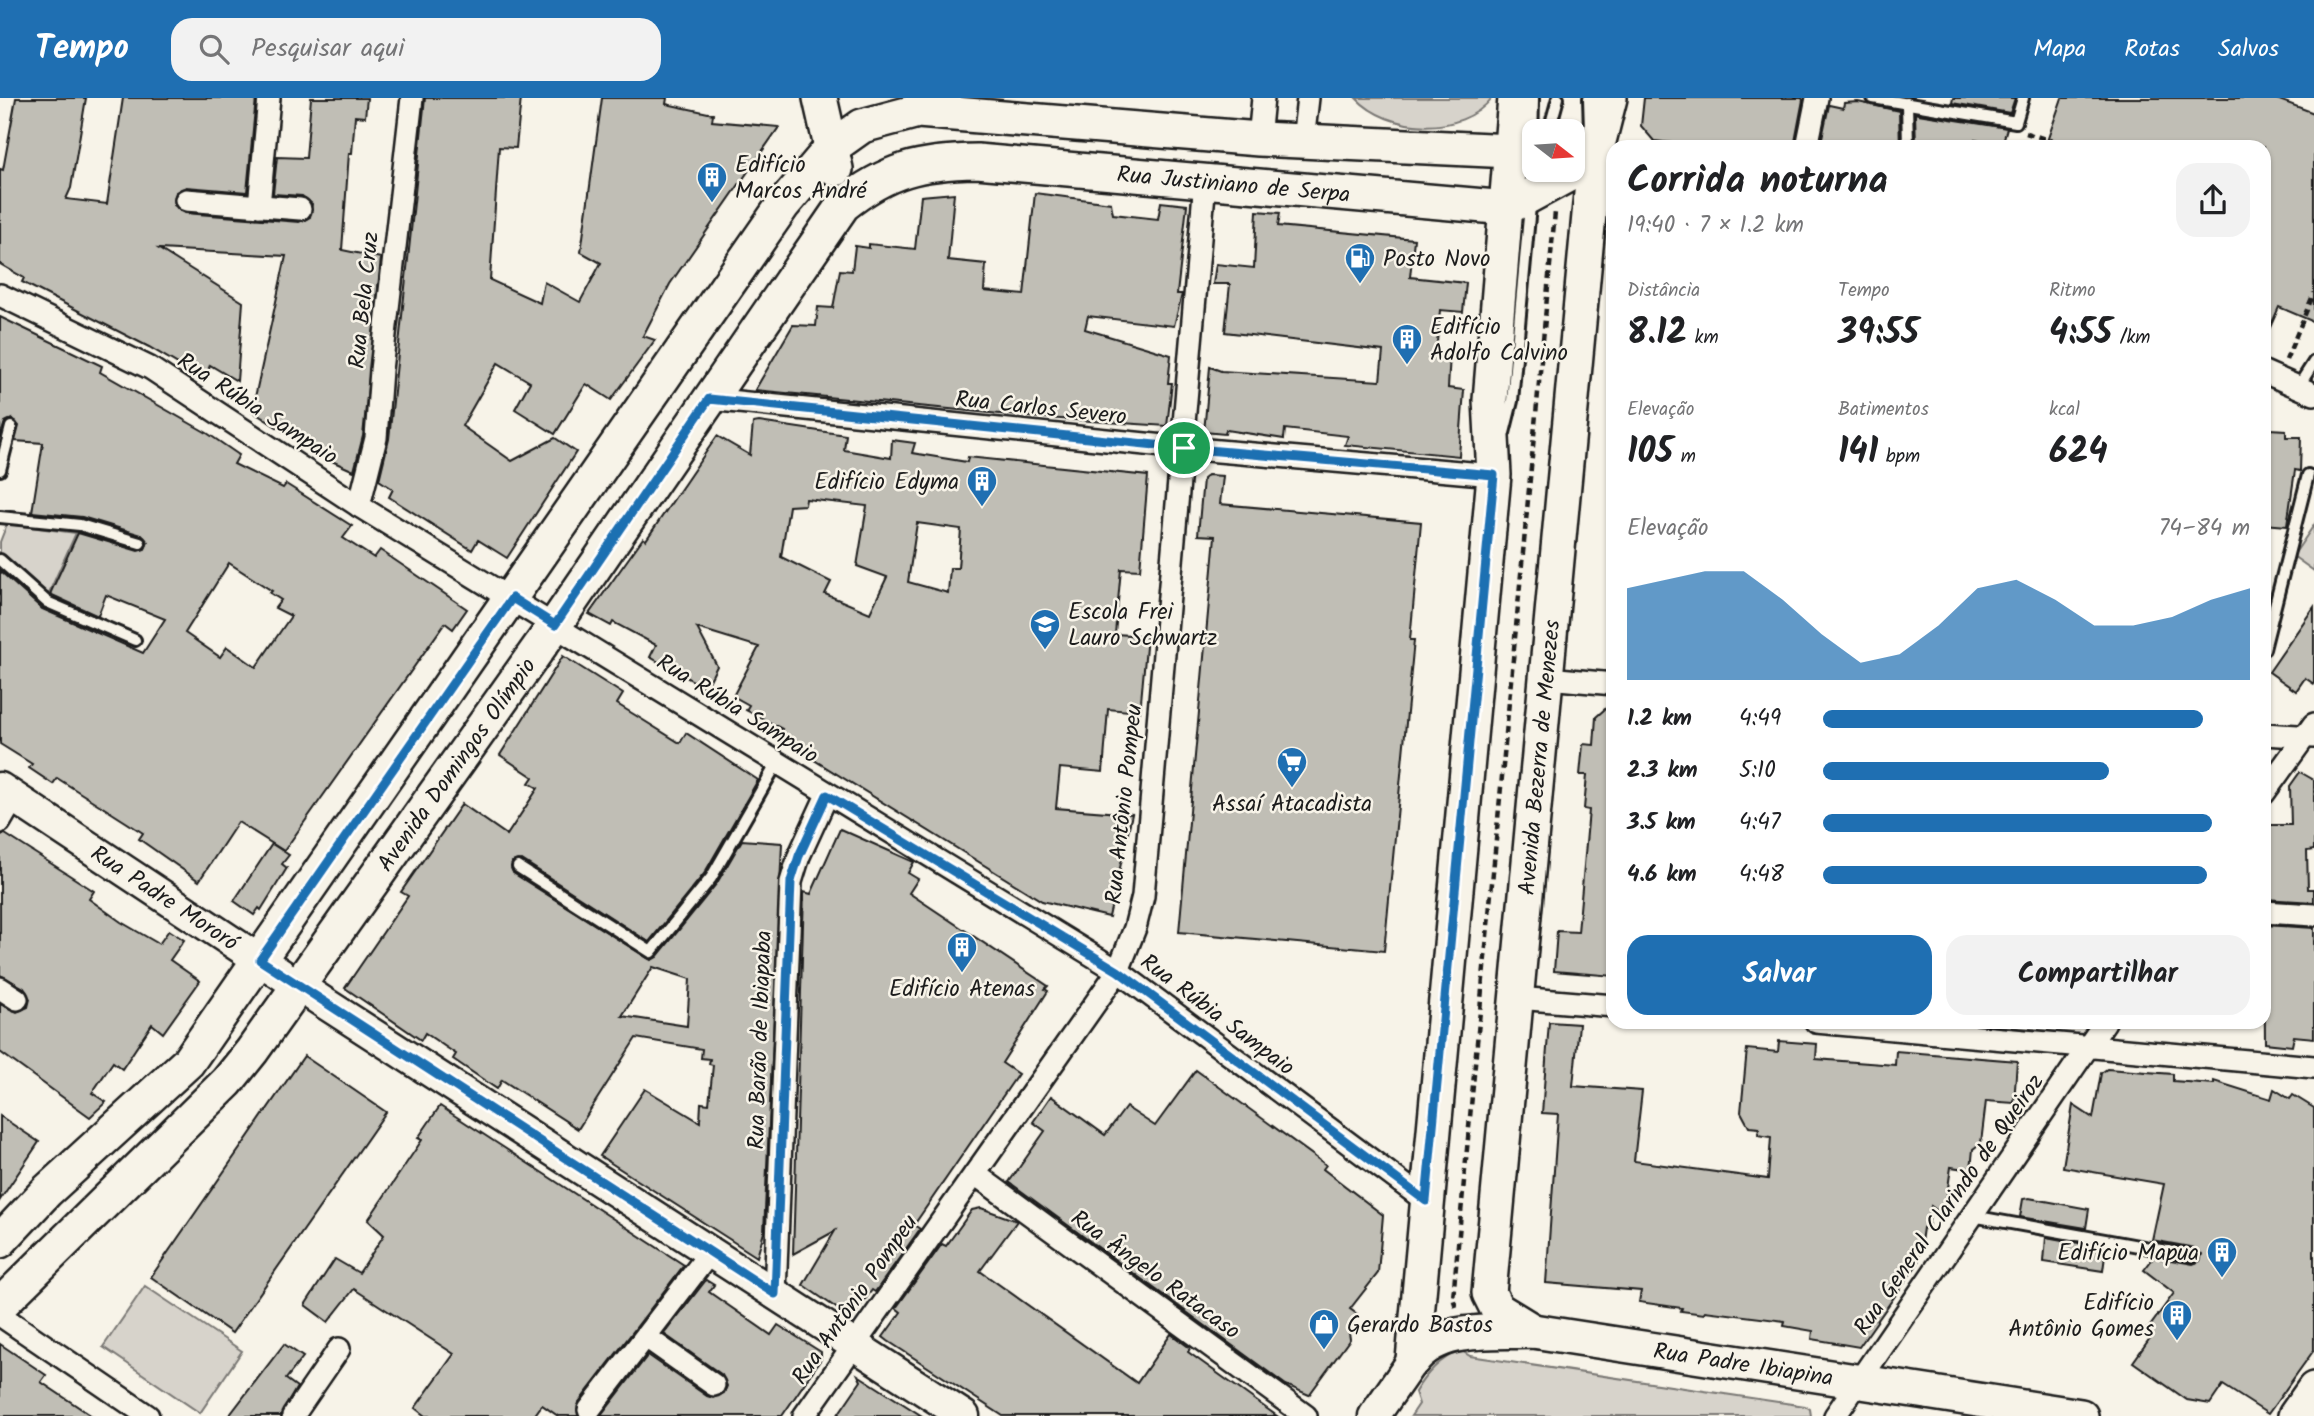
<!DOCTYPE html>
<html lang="pt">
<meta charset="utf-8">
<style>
:root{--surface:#fff;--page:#f2f2f2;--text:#202124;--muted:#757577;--accent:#1f6fb2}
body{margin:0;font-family:Kalam,sans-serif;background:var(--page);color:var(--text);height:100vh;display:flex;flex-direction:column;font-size:26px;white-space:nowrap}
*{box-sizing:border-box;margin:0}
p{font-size:23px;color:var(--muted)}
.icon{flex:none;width:38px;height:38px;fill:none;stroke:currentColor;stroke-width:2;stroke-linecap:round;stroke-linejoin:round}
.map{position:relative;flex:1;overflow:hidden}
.sheet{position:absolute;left:1606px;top:42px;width:665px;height:889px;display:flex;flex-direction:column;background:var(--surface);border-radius:21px;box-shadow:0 2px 5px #0004}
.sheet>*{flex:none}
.needle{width:46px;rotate:107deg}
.buttons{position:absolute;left:1522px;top:21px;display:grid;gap:14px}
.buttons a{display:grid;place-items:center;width:63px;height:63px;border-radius:14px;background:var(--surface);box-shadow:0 2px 5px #0004;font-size:35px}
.pin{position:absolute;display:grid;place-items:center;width:60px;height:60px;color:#fff;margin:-30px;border:4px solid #fff;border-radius:50%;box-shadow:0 2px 7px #0007}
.round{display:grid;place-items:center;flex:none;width:74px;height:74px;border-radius:21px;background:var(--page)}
.headline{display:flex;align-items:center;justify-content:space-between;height:119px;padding:0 21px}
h1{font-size:38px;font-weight:800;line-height:52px}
.figures{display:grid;grid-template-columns:repeat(3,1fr);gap:10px;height:119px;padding:7px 21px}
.figures div{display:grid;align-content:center}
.figures b{font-size:35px;font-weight:800}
.figures small{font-size:19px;font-weight:400}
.figures p{font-size:19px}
.chart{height:196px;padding:14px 21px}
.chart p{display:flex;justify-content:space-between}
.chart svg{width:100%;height:126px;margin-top:7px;fill:var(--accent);opacity:.7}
.primary-button{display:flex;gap:14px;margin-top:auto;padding:14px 21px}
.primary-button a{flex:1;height:80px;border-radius:21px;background:var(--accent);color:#fff;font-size:28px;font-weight:800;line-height:80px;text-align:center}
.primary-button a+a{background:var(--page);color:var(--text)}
ul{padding:0 21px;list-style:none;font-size:23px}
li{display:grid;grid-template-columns:112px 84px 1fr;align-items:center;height:52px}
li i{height:18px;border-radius:9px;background:var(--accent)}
header{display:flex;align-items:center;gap:42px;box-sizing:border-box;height:98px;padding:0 35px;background:var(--accent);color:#fff}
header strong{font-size:33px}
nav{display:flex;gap:38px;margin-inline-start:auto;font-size:24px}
.search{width:490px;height:63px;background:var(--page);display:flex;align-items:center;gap:18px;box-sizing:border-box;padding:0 24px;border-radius:21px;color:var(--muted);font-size:26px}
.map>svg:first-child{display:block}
.green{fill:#d7d3cb;stroke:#7a7874;stroke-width:2}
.building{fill:#c0beb5;stroke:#1c1c1c;stroke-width:2;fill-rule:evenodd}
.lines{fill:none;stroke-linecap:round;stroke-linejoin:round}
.lane-casing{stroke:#1c1c1c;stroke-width:16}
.street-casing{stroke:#1c1c1c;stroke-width:26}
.secondary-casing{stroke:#1c1c1c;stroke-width:35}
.primary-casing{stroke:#1c1c1c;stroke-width:38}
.path{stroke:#1c1c1c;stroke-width:4.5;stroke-dasharray:7 5;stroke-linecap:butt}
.lane{stroke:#f7f3e8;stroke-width:10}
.street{stroke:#f7f3e8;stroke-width:21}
.secondary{stroke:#f7f3e8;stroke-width:30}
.primary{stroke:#f7f3e8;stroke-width:33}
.route-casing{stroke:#fff;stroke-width:14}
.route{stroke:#1f6fb2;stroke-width:9}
.labels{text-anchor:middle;stroke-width:5;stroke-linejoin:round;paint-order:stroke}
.poi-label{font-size:23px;fill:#1c1c1c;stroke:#f7f3e8;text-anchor:start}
.street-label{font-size:23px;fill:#1c1c1c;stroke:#f7f3e8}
</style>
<header>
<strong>Tempo</strong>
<div class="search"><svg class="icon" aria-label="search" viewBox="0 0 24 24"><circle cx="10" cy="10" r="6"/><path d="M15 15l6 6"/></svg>Pesquisar aqui</div>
<nav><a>Mapa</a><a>Rotas</a><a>Salvos</a></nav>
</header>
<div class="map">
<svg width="2314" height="1318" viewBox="0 0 2314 1318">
<rect width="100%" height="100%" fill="#f7f3e8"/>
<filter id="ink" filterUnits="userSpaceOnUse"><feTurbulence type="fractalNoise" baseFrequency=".0143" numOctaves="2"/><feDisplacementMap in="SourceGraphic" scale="14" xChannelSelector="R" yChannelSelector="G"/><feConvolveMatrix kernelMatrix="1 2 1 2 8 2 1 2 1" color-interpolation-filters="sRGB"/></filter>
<g filter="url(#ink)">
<g class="green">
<path d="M1356,0H1492C1461,39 1389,35 1356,0Z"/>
<path d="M7,426L76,435L48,497L0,456V444Z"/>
<path d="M2314,427V473L2293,458Z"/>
<path d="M145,1188L242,1253L200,1315L103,1249Z"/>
<path d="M1460,1252L1470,1258L1805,1308L1810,1311L1811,1318H1411L1419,1306L1415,1294C1426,1275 1440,1261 1460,1252Z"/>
</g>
<g class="building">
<path d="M16,0H86L71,90L66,101L107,106L123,0H256L247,94L186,89L176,94L174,107L185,115L299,124L310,119L312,106L302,98L273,96L277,59L306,60L311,0H367L365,19L355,18L352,55H349L342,152L381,160L363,338L354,373L325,360L252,313L286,158L159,151L243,204L237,283L210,267L205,282L149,249L22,184L24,180L0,166V71L3,72Z"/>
<path d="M425,0H521L516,50L499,49L490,182L540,205L544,184L580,204L601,165L581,154L602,0H667L666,6L713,16L712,23L779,29L670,186L643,238L655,242L611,302L586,286L555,336L515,311L530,284L498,265L462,328L512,363L555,340L576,354L507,460L478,442L472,452L389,399L393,391L379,382L389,341Z"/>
<path d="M1644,0H1802L1803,2L1794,49H1709L1654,43L1641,28Z"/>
<path d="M1953,0H2015L2010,15L1952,5Z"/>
<path d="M2062,0H2274L2314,15V224L2279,209L2264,243V49H2045Z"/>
<path d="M1858,4L1899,13L1900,49H1820L1829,7L1843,10L1844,5Z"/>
<path d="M1915,15L1918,16L2007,30L2002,47L1975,41L1973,49H1916Z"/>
<path d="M954,95L948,162L986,166L984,193L1024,197L1035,95L1111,105L1113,116L1158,121L1161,104L1187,107L1177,196H1182L1174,228L1088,218L1085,231L1171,257L1168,285H1172L1167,328L1030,319L755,292L793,227L816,228L818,209L833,210L840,172L852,173L855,148L869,150V146L915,151L921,98Z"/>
<path d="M1257,113L1280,115L1278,128L1414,141L1410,179L1466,185L1463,214L1440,212L1436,255L1450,256L1448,290L1464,292L1459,358L1345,347L1348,338L1285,331L1284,341L1226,332L1225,336L1204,334L1210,269L1221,273L1380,283L1383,253L1225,234L1230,186H1213L1216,166L1254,170Z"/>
<path d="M0,219L102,268L100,274L207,335L239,357L234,366L283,390L286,386L352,428L343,440L374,460L380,452L467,511L453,531L445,525L284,753L238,724L199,783L139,741L143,735L57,680L53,686L29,670L32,666L0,646V473L42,511L143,555L165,521L106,497L98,518L50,496L78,435L138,453L145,451L148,444L142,437L82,419L32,414L43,345L15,343L19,328L12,321L5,324L0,340ZM229,465L272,493L270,495L281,502L275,510L291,518L256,569L227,549L220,559L185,535Z"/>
<path d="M759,324L846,337L844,352L891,360L892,342L915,345L912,355L967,364L968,359L1148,378L1140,472L1121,471L1115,536L1147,538L1140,614L1108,611L1103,674L1060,670L1056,710L1132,716L1109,819L1042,803L777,639L782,631L746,612L749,607L733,598L759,549L697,530L717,568L706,590L650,559L656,547L613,524L611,528L589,516L643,440L646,442L717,338L750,357L753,325ZM806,401L867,408L857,468L887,479L870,515L825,496L831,484L781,459L789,408L805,407ZM917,425L961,431L958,470H950L948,495L908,484Z"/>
<path d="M2269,331L2286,332V339H2301L2300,373L2295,372L2287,428L2264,426V333Z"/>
<path d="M1208,377L1223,378L1220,406L1421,424L1410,542H1414L1384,853L1179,834L1215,438L1198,437L1203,381Z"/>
<path d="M2314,509V586L2305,580L2296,593L2269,574Z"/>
<path d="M563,558L623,596L617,606L635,617L680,645L686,635L758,682L704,776L649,844L522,762L512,764L513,775L651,862L657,859L717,785L742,742L782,745L764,1134L757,1159L600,1058L645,991L700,1024L701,1005L709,1006L713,967L709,966L710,961L701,960L702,951L636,940L578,1031L502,982L497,991L453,961L456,956L425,935L421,942L345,890L408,798L401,794L462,706L507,737L538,690L529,685L533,679L500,657ZM653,869L690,881L687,928L622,918Z"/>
<path d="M1614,603V878L1554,873L1557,833L1578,834L1589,712L1584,711L1587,677H1580L1583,646L1594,647L1596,619Z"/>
<path d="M2300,674L2314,682V752L2307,753L2308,791H2314V804L2264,801V761L2270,760L2268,727H2291L2290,688Z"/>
<path d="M840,731L914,764L908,775L918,781L909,795L1048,888L1045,891L1048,893L1002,965L1018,976L914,1127L920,1131L875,1194L872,1192L856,1214L845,1216L803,1187L835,1133L793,1156L804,794L811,796Z"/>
<path d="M5,736L94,793L89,801L121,824L159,846L169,832L184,842L170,862L200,883L163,935L152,926L122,971L113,964L92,995L106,1004L90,1019L0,954V906L17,914L28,909L30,901L24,890L0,877V737Z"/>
<path d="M272,746L289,757L282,766L287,770L261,812L259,810L254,817L234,803Z"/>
<path d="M2264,827L2314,830V940L2294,938L2292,948L2265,945Z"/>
<path d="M1549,924L1579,926L1573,988L1642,993L1634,1063L1768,1081L1771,1039L1758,1037L1759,1030L1749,1029L1741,1014L1747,951L1778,954L1779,943L1817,946L1816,961L1895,967L1896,953L2017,963L2014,1005L1986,1003L1981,1045L1973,1051L1971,1072L1951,1069L1944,1118L1931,1108L1928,1131L1923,1130L1918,1165L1859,1249L1812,1241L1813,1233L1784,1228L1785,1223L1705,1213L1704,1216L1681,1213L1682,1210L1639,1204L1641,1193L1546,1185L1558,1016L1542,1015Z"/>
<path d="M304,958L386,1014L232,1235L151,1179Z"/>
<path d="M2107,971L2173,976V983L2214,986V983L2271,1001L2274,991L2290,1001L2293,997L2314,1010V1252L2268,1316L2223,1287L2210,1306L2187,1302L2133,1264L2150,1240L2143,1238L2174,1195L2144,1172L2154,1159L2193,1166L2200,1163L2202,1156L2195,1150L2152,1142L2164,1086L2063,1069L2073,1007L2093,1020L2101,975Z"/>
<path d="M1196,972L1326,1067L1323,1071L1383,1117L1378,1175L1350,1211L1357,1216L1348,1228L1350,1241L1309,1297L1286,1287L1009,1084L1045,1033L1033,1024L1051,998L1105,1037L1126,1009L1155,1028Z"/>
<path d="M440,1008L684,1167L579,1304L578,1318H558L542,1307L534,1318H425L415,1310L454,1256L354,1191L328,1224L305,1207L335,1161L359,1175L384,1137L368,1122L422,1042L418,1040Z"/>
<path d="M0,1018L39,1044L0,1102Z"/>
<path d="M2029,1100L2089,1111L2086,1130L2020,1119L2023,1101Z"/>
<path d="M981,1110L1017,1123L980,1173L1137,1285L1171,1236L1190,1250L1188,1254L1277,1318H1003L888,1243L883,1239L901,1214L896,1210L942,1146L946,1148L972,1112Z"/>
<path d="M2046,1139L2106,1150L2103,1173L2044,1164Z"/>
<path d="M706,1182L714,1187L709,1194L771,1237L778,1227L821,1254V1261L782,1318H601L648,1257L707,1298L713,1300L724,1295L727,1288L722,1277L664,1236Z"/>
<path d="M0,1246L46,1277L41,1284L92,1318H0Z"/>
<path d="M284,1246L303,1259L286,1281L297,1289L280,1318H229Z"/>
<path d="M858,1277L922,1318H837L861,1283Z"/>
</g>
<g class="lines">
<g class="lane-casing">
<g id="lane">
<path d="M1589,0L1590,32"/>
<path d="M1873,0L2016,24L2023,0"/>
<path d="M1907,5L1908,49"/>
<path d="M1549,33L1558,0"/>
<path d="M2298,289L2314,264"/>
<path d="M1504,335L1512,303L1531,97L1533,0"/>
<path d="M0,372L11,329"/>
<path d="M0,419L80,427L140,445"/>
<path d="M0,462L47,504L135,542"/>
<path d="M2264,551L2308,377"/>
<path d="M518,769L651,854L711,780L777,665"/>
<path d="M1972,1118L2194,1158"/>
</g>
</g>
<g class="street-casing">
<g id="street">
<path d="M1259,41L1263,0"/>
<path d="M1303,43L1308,0"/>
<path d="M1807,49L1817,0"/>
<path d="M186,102L300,111"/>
<path d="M259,108L269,0"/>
<path d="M0,197L150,270L359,408L1118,873L1426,1103"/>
<path d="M2264,274L2314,296"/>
<path d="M709,301L1184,350L1494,377"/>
<path d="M359,408L376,340L381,272L412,0"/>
<path d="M1547,580L1614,586"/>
<path d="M2264,636L2314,639"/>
<path d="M2264,695L2314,626"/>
<path d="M0,724L14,700"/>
<path d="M2264,814L2314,817"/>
<path d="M0,890L17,901"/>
<path d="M1517,900L1614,908"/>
<path d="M1816,924L2314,969"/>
<path d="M975,1076L1306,1318"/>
<path d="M775,1196L791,784L799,758L827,697"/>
<path d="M0,1217L148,1318"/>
<path d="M646,1239L714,1287"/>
<path d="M589,1312L711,1153"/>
<path d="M293,1318L339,1251"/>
<path d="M804,1318L1118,873L1135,830L1143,798L1205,83"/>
<path d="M1835,1318L2105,924"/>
</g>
</g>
<g class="secondary-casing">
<g id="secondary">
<path id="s1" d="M0,690L326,906L964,1318"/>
<path d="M1374,1318L1413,1262"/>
</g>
</g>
<g class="primary-casing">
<g id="primary">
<path d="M820,0L836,71"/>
<path d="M0,1143L47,1093L188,964L783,107L831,50L862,28L918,13L1259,41L1511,53"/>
<path id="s2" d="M0,1207L227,984L252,953L555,527L843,107C888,71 921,64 977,63L1507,110L1594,63"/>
<path id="s3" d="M1533,1233L1497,1211L1489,1195L1594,63L1610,0"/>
<path d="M1413,1262L1494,377L1490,302L1515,0"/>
<path id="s4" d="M1413,1262C1440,1227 1493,1235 1533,1233L2081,1318"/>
<path d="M2295,1318L2314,1291"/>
</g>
</g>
<g class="path">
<path d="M2026,35L2062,46"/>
<path d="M2013,49L2014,39"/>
<path d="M2286,262L2314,195"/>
<path d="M1456,1209L1453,1200L1555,114"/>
</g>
<use href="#lane" class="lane"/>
<use href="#street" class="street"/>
<use href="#secondary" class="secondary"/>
<use href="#primary" class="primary"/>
</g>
</g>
<g class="lines" filter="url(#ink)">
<g class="route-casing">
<path id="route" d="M709,301L1184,350L1494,377L1426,1103L1118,873L827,697L799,758L791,783L775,1196L260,862L512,500L555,527Z"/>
</g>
<use href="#route" class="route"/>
</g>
<defs>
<g id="building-pin" transform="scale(1.575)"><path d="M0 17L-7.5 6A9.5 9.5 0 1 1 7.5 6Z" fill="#1f6fb2" stroke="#f7f3e8"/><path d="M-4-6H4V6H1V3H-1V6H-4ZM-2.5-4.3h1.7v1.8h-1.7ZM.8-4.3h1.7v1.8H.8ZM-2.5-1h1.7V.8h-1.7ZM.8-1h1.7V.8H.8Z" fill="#fff"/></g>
<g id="fuel-pin" transform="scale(1.575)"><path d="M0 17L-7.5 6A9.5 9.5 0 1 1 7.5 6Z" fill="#1f6fb2" stroke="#f7f3e8"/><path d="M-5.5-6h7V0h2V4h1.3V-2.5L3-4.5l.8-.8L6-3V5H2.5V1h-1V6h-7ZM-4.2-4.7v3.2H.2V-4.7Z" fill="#fff"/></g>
<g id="school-pin" transform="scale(1.575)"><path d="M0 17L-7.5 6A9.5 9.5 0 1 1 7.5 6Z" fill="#1f6fb2" stroke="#f7f3e8"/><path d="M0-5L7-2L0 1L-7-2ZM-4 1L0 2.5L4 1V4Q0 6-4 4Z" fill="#fff"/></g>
<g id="supermarket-pin" transform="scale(1.575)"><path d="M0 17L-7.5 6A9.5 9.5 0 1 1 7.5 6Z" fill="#1f6fb2" stroke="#f7f3e8"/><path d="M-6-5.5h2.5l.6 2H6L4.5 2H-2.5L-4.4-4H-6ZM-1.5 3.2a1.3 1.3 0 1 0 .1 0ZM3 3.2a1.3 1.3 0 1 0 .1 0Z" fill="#fff"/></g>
<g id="shop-pin" transform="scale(1.575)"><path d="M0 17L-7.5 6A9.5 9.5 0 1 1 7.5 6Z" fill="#1f6fb2" stroke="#f7f3e8"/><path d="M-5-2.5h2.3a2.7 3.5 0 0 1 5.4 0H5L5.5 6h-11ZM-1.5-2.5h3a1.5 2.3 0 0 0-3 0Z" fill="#fff"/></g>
</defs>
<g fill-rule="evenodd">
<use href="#building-pin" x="712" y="79"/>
<use href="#fuel-pin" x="1360" y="160"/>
<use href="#building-pin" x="1407" y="241"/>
<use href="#building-pin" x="982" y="383"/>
<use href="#school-pin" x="1045" y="526"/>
<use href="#supermarket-pin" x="1292" y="664"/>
<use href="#building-pin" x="962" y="849"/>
<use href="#building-pin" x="2222" y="1154"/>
<use href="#building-pin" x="2177" y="1217"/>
<use href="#shop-pin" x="1324" y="1226"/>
</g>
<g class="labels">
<g class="poi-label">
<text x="735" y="74">Edifício<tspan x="735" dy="26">Marcos André</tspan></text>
<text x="1383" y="168">Posto Novo</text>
<text x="1430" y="236">Edifício<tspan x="1430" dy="26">Adolfo Calvino</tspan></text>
<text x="959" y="391" text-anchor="end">Edifício Edyma</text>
<text x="1068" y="521">Escola Frei<tspan x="1068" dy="26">Lauro Schwartz</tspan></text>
<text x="1292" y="713" text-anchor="middle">Assaí Atacadista</text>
<text x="962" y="898" text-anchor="middle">Edifício Atenas</text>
<text x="2199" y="1162" text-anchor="end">Edifício Mapua</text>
<text x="2154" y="1212" text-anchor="end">Edifício<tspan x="2154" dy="26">Antônio Gomes</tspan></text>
<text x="1347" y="1234">Gerardo Bastos</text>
</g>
<g class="street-label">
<text dy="8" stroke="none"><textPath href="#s2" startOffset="1792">Rua Justiniano de Serpa</textPath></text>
<text transform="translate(363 202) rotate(-84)" y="8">Rua Bela Cruz</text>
<text transform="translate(1041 309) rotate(6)" y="8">Rua Carlos Severo</text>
<text transform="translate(258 310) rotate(33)" y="8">Rua Rúbia Sampaio</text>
<text transform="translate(738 610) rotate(32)" y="8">Rua Rúbia Sampaio</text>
<text dy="8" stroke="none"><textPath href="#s3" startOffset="598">Avenida Bezerra de Menezes</textPath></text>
<text dy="8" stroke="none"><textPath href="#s2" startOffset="710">Avenida Domingos Olímpio</textPath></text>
<text transform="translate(1123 706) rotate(-84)" y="8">Rua Antônio Pompeu</text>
<text dy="8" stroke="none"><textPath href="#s1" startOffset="198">Rua Padre Mororó</textPath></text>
<text transform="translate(1218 916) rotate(37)" y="8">Rua Rúbia Sampaio</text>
<text transform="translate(759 942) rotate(-88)" y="8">Rua Barão de Ibiapaba</text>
<text transform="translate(1948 1106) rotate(-55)" y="8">Rua General Clarindo de Queiroz</text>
<text transform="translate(1156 1176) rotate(36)" y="8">Rua Ângelo Ratacaso</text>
<text transform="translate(854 1201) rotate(-55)" y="8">Rua Antônio Pompeu</text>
<text dy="8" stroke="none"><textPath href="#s4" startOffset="341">Rua Padre Ibiapina</textPath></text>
</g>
</g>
</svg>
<div class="buttons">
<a><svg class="needle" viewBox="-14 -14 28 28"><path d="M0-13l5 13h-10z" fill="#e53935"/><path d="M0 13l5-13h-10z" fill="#757577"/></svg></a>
</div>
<div class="pin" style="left:1184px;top:350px;background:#1e9e55"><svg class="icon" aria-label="arrive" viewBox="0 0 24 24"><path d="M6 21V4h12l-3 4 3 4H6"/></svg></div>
<section class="sheet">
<div class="headline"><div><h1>Corrida noturna</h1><p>19:40 · 7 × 1.2 km</p></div><a class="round"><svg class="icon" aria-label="share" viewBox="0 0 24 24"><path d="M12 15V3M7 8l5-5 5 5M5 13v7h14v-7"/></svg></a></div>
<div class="figures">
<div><p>Distância</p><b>8.12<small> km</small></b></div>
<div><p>Tempo</p><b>39:55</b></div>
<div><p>Ritmo</p><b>4:55<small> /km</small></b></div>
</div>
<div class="figures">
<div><p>Elevação</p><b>105<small> m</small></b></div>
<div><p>Batimentos</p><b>141<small> bpm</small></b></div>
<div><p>kcal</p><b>624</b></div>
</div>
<div class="chart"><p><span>Elevação</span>74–84 m</p>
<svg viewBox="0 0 160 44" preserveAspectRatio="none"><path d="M0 44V12L10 9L20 6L30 6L40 16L50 28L60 38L70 35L80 25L90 12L100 9L110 16L120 25L130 25L140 22L150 16L160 12V44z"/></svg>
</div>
<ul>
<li><b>1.2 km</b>4:49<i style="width:89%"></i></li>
<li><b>2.3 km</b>5:10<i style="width:67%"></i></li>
<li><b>3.5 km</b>4:47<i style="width:91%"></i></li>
<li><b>4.6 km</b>4:48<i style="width:90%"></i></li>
</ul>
<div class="primary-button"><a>Salvar</a><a>Compartilhar</a></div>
</section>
</div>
